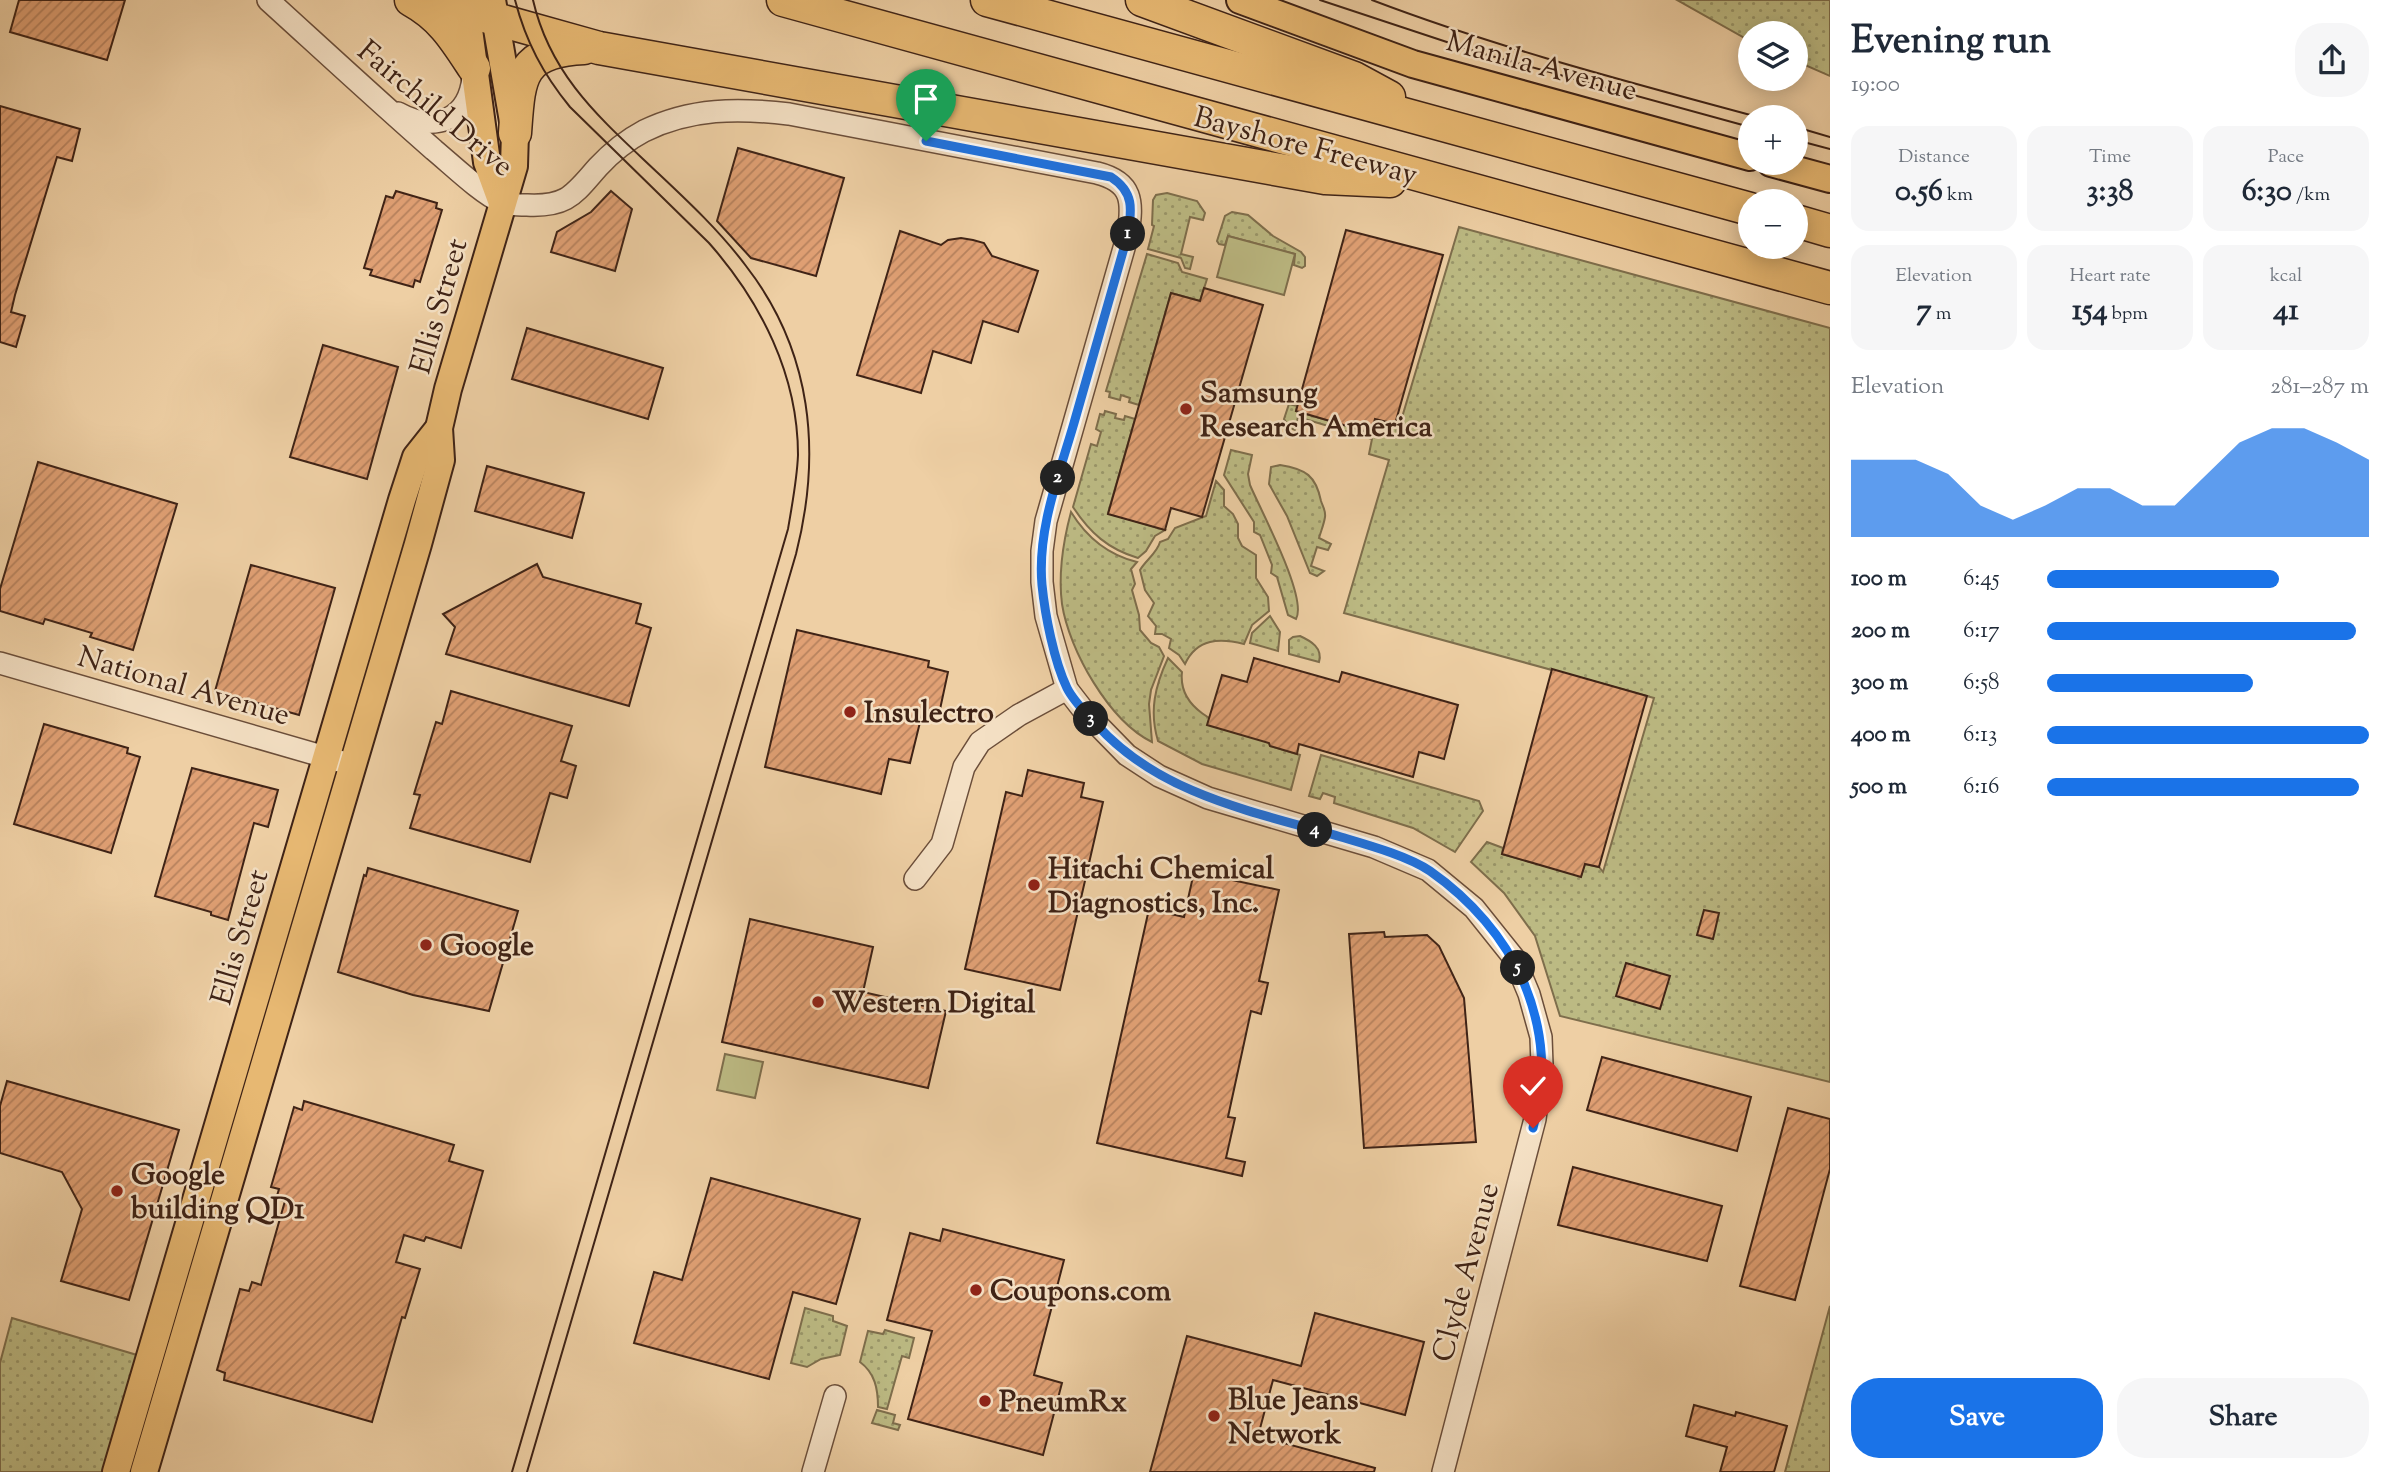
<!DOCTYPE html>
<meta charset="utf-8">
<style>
:root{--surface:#fff;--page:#f6f6f7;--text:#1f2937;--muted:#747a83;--accent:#1a73e8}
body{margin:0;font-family:"Sorts Mill Goudy",serif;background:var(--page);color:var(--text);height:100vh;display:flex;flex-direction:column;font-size:26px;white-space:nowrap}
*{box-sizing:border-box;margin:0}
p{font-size:23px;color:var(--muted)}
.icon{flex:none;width:38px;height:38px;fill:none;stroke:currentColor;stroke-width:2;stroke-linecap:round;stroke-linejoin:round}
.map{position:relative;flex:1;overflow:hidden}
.drawer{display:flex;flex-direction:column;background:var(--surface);width:560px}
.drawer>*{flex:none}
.controls{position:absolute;left:1738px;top:21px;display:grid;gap:14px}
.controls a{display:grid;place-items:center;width:70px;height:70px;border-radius:50%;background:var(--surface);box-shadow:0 4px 18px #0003;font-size:35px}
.pin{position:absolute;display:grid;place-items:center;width:60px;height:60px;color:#fff;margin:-72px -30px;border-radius:50% 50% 50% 0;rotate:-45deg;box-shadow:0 0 7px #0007}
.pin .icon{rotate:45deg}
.km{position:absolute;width:35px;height:35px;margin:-18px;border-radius:50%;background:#222;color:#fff;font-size:19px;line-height:35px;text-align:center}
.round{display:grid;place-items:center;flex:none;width:74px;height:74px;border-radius:28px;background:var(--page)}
.summary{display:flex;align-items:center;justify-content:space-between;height:119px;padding:0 21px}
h1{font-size:38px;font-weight:800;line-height:52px}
.figures{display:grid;grid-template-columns:repeat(3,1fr);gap:10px;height:119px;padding:7px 21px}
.figures div{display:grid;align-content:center;border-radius:18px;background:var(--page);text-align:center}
.figures b{font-size:30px;font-weight:800}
.figures small{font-size:19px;font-weight:400}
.figures p{font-size:19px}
.chart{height:196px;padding:14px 21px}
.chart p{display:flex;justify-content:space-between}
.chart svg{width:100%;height:126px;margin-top:7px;fill:var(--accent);opacity:.7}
.cta{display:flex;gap:14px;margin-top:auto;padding:14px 21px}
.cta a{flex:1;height:80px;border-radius:28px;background:var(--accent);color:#fff;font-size:28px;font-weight:800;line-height:80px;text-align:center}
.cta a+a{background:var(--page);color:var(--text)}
ul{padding:0 21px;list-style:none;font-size:23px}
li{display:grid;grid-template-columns:112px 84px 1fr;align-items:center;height:52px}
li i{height:18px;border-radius:9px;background:var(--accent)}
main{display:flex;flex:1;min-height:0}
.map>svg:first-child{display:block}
.grass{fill:url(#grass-dots);stroke:#7e6e4c;stroke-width:2}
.pitch{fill:#bcba83;stroke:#7e6e4c;stroke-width:2}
.building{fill:url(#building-hatch);stroke:#3f2316;stroke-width:2}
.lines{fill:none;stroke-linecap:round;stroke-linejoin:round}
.minor-casing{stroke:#6b4e3a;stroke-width:24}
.major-casing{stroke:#3f2316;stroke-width:30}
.highway-casing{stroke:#3f2316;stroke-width:35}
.minor{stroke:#f4e0c4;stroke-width:21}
.major{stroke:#e7b872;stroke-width:26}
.highway{stroke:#e7b872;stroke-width:32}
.tram{stroke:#3f2316;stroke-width:2}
.route-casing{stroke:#fff;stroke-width:14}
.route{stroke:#1a73e8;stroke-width:9}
.poi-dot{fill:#8f2418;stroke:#f4e0c4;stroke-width:2.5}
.labels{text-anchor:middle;stroke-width:5;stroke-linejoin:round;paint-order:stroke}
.street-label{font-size:30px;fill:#3f2316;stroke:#f4e0c4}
.poi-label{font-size:30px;font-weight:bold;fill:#3f2316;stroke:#f4e0c4;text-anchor:start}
</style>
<main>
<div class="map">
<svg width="1830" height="1472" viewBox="0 0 1830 1472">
<defs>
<pattern id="grass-dots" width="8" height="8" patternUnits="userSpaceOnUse" patternTransform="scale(1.75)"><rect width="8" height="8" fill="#bcba83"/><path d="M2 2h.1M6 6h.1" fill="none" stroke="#9a976a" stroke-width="1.8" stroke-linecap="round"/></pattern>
<pattern id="building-hatch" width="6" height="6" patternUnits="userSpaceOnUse" patternTransform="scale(1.75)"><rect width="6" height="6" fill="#e0a074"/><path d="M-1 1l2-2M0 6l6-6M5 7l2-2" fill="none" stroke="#b7825e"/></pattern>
</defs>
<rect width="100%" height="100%" fill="#eecfa4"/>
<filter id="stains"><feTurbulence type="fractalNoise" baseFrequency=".00286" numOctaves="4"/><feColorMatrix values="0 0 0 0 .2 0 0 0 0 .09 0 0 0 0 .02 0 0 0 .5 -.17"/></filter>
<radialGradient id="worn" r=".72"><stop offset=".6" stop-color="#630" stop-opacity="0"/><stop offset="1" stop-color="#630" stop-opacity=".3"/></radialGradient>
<g class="grass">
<path d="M1677,0H1830V76L1796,61V33H1750V41Z"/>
<path d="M1167,193L1197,201L1205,213L1203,220L1190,217L1181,254L1193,257L1190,269L1185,268L1181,258L1148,249L1154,226L1152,225L1153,200L1156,195Z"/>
<path d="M1232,212L1248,215L1273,236L1301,252L1305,257V266L1302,268L1294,265L1295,254L1228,236L1225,245L1219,244L1217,241L1225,216Z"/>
<path d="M1459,227L1830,328V1082L1560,1016L1535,936L1504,893L1471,862L1487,842L1503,848L1502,854L1581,876L1585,864L1599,867L1603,872L1654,698L1344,613L1389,460L1369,454L1372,439L1298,417L1295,430L1290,428L1284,419L1289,404L1297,406L1296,411L1371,433L1375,419L1400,424Z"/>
<path d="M1147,254L1178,263L1182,272L1207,279L1200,301L1171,293L1139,405L1129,402L1130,398L1121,395L1120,400L1109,397L1110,392L1106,391Z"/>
<path d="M1105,411L1116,414L1115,418L1124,420L1125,416L1135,419L1108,513L1165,530L1155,536L1146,551L1138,558C1108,549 1090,533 1073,507L1091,444L1097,446L1101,432L1096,429L1100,414L1104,415Z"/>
<path d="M1231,450L1252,455L1248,474L1250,485C1261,511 1308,598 1296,619L1288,615L1277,577L1271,573L1272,565L1260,535L1254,532V522L1224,475Z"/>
<path d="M1280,465C1306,469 1316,476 1321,501C1323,507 1326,511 1325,517C1324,524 1321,531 1319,538L1331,544L1328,550L1317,547L1311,566L1324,571L1317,576L1310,573L1287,516L1269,484L1271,467Z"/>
<path d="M1216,481L1224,490V506L1233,514L1238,524V538L1242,546L1256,555V578L1268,597L1269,611L1252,625L1244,644C1220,638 1197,638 1185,664L1179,655L1169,648L1171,639L1162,634H1155L1156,626L1148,616L1154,603L1145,590L1140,570C1146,560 1157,553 1160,542L1168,539L1175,528L1206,516Z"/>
<path d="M1071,512C1087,538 1108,555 1137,562L1131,569L1135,584L1132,590L1139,615L1140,630L1151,643L1159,647L1164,656L1151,690L1149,704L1152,742C1109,721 1069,650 1062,604C1058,573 1063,542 1071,512Z"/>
<path d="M1270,616L1280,632L1278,651L1250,643L1252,633Z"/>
<path d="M1300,636C1311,641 1323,648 1319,662L1289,654V640L1293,637Z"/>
<path d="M1168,658L1182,672C1177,717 1236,729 1269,743L1270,746L1300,755L1291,790L1202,764L1158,741C1149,711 1155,686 1168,658Z"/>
<path d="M1321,755L1479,801L1483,811L1455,852L1413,828L1334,803L1335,797L1323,793L1320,799L1309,796Z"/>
<path d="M1830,1306V1472H1785Z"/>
<path d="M805,1308L833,1316V1321L847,1326L840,1355L821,1359L807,1367L791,1363Z"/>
<path d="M12,1318L137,1355L103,1472H0V1363Z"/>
<path d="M885,1330L914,1338L909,1358L902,1356L887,1409L878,1407C878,1389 875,1373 860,1362L868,1331L883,1334Z"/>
<path d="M877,1410L895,1415L893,1423L900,1425L898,1430L872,1423Z"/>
</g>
<g class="pitch">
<path d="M1228,236L1295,254L1284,295L1217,277Z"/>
<path d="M725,1054L763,1062L755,1098L717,1090Z"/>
</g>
<g class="building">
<path d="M19,0H125L107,60L10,32Z"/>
<path d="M0,106L80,129L72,161L57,157L15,295L11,312L25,316L16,347L0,342Z"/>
<path d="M738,148L844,178L816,276L751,258L717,221Z"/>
<path d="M396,191L437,203L436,208L442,210L420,282L415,280L413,287L370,275L372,270L364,268L386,196L393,198Z"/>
<path d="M611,191L632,209L615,271L551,252L557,232L591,212Z"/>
<path d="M1346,230L1443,255L1395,424L1375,419L1371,433L1296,411Z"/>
<path d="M900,231L941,245L948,240L961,238L973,240L984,243L992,256L1038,271L1018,332L983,321L971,363L933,351L921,393L857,375Z"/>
<path d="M1204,288L1263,305L1202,517L1171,508L1165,530L1108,514L1171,293L1200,301Z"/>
<path d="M527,328L663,368L648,419L512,379Z"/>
<path d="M323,345L398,367L367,479L290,457Z"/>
<path d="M38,462L177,504L133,650L90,637L92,633L45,619L43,624L0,611V589Z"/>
<path d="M487,466L584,493L572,538L475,511Z"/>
<path d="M537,564L543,577L641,604L636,623L651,628L629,706L446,654L455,627L443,614Z"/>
<path d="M251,565L335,588L299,715L215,691Z"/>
<path d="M797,630L929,661L928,667L948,672L939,714L923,710L910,763L889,759L881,794L765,767Z"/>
<path d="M1254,658L1339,682L1342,672L1458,705L1444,759L1419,752L1413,777L1299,744L1297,754L1270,746L1269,743L1207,725L1222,675L1247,682Z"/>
<path d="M1552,669L1647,696L1599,867L1585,864L1581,877L1502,854Z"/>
<path d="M451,691L572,726L561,761L576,766L567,798L550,793L530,862L410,828L420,795L414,794L436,722L442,724Z"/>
<path d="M44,724L128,748L127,753L140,757L111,853L14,824Z"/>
<path d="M192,768L278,790L268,827L254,823L228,920L211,915V912L155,896Z"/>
<path d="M1028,770L1084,783L1081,797L1103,802L1060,990L965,969L1006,792L1022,796Z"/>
<path d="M368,868L518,911L489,1011L413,995L338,972L364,875L366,876Z"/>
<path d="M1194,872L1279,890L1259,981L1268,983L1261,1014L1251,1011L1228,1117L1235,1118L1226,1158L1245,1162L1242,1176L1097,1143L1149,909L1184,917Z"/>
<path d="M1704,910L1719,913L1713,939L1697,935Z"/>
<path d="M750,919L873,947L863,992L946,1011L928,1088L722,1042Z"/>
<path d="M1384,932L1385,937L1427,935L1439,946L1464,998L1476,1142L1364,1148L1349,934Z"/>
<path d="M1626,963L1670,976L1660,1009L1616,996Z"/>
<path d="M1602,1057L1751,1097L1737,1151L1587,1110Z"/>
<path d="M7,1081L179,1130L129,1300L61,1281L82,1209L62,1172L0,1153V1106Z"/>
<path d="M304,1101L454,1145L449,1161L483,1171L461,1248L426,1237L424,1241L404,1235L396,1262L420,1269L405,1318L402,1317L372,1422L224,1380L225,1373L217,1370L240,1289L249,1291L252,1282L261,1285L285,1201L276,1199L279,1189L271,1187L294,1107L302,1110Z"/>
<path d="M1788,1108L1830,1119V1169L1795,1300L1740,1286Z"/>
<path d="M1573,1167L1722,1206L1707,1261L1558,1225Z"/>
<path d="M711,1178L860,1219L836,1304L793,1292L769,1379L634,1343L654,1272L682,1280Z"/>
<path d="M943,1229L1064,1260L1034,1375L1062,1383L1043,1455L908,1419L932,1331L887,1320L910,1233L940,1241Z"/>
<path d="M1315,1313L1424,1342L1405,1415L1273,1380L1258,1436L1375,1468L1374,1472H1150L1187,1336L1301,1366Z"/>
<path d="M1694,1405L1735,1416L1736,1412L1787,1426L1774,1472H1720L1727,1447L1686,1436Z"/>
</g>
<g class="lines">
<g class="minor-casing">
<g id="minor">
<path d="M268,0C323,50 378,101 434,150C451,164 482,194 501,202C508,205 520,205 527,205C568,207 574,194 598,167C611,153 627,140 644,131C691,108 738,108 789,114L1097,173C1133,182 1133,202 1128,234L1046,521L1042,551V582L1046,616L1067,689L1084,711L1127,755L1159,776L1208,798L1374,847L1428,870L1474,908L1514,958L1529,994L1541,1037L1542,1065L1535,1119L1443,1472"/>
<path d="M398,113C434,133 469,120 473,77"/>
<path d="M0,663L353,765"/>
<path d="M915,879L942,844L964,767L980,742L1019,715L1067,689"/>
<path d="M813,1472L835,1396"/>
</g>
</g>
<g class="major-casing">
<g id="major">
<path d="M465,0L487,162L502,203"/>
<path d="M1240,0L1413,64L1750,157"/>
<path d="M1771,163L1830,179"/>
<path d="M116,1472L402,500L416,457L439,428"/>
<path d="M144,1472L418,544L441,460L439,428L448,389L514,166L515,133L492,0"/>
</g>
</g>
<g class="highway-casing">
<g id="highway">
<path d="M411,0C442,17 455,39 474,68"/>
<path d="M448,0L467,11L599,48L1325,178L1390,181"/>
<path d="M783,0L1830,288"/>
<path d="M987,0L1750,209"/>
<path d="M1142,0L1354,78L1389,97"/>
<path d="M515,133C519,77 519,51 584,48"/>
<path d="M1796,221L1830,231"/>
</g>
</g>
<use href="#minor" class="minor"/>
<use href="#major" class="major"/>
<use href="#highway" class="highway"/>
<g class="tram">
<path d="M1320,0L1477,52L1750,127"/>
<path d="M1372,0C1498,48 1629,82 1758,117"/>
<path d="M1796,127L1830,137"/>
<path d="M1796,140L1830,149"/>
<path d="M512,1472L788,529C792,505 797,480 798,455C798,375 761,302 709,243L570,107C543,74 526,42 515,0"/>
<path d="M527,1472L796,554C822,452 812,351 746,266C717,227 679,193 643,159C593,112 549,70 533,0"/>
</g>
</g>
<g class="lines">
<g class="route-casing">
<path id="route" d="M926,141L1111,177C1134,192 1132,209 1128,234C1110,297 1092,360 1074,423C1059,475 1037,530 1042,585C1045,615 1054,661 1067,688C1074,702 1087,714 1097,725C1160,795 1255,812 1341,837C1368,845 1408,856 1430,871C1470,899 1505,938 1524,983C1544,1032 1547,1077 1533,1128"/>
</g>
<use href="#route" class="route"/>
</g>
<g class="poi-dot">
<circle cx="1186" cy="409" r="7"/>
<circle cx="850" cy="712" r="7"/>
<circle cx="1034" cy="885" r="7"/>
<circle cx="426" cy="945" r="7"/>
<circle cx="818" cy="1002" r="7"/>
<circle cx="117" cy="1191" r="7"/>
<circle cx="976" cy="1290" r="7"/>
<circle cx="985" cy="1401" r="7"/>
<circle cx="1214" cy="1416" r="7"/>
</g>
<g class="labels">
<g class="street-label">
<text transform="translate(1542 65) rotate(15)" y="10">Manila Avenue</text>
<text transform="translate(436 108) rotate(40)" y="10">Fairchild Drive</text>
<text transform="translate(1306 145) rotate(15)" y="10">Bayshore Freeway</text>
<text transform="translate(438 306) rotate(-74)" y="10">Ellis Street</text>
<text transform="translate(184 685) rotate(16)" y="10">National Avenue</text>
<text transform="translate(239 937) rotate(-74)" y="10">Ellis Street</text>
<text transform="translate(1465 1272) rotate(-75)" y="10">Clyde Avenue</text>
</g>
<g class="poi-label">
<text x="1200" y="402">Samsung<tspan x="1200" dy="34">Research America</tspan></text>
<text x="864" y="722">Insulectro</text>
<text x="1048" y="878">Hitachi Chemical<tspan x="1048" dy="34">Diagnostics, Inc.</tspan></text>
<text x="440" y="955">Google</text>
<text x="832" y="1012">Western Digital</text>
<text x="131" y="1184">Google<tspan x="131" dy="34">building QD1</tspan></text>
<text x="990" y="1300">Coupons.com</text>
<text x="1228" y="1409">Blue Jeans<tspan x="1228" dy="34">Network</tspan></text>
<text x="999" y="1411">PneumRx</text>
</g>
</g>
<rect width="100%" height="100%" filter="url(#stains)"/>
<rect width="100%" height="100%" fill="url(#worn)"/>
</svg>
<div class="controls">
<a><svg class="icon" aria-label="layers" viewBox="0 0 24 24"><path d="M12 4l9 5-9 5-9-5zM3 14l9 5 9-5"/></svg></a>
<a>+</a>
<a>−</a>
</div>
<div class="pin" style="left:926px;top:141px;background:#1e9e55"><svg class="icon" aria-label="arrive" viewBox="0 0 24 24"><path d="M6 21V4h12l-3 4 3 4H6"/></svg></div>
<div class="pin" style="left:1533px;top:1128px;background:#d93025"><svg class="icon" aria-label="check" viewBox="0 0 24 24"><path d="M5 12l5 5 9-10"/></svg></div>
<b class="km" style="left:1128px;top:234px">1</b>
<b class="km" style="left:1058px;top:478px">2</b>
<b class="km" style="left:1091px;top:719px">3</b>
<b class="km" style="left:1315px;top:830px">4</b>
<b class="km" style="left:1518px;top:968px">5</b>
</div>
<section class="drawer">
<div class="summary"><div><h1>Evening run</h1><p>19:00</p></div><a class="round"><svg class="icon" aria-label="share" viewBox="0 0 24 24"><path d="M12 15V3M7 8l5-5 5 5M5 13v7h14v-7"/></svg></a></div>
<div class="figures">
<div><p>Distance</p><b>0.56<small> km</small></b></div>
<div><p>Time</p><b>3:38</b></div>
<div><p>Pace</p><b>6:30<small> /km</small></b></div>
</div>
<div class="figures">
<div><p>Elevation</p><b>7<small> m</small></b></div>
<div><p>Heart rate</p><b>154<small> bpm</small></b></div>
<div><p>kcal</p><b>41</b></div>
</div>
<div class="chart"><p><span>Elevation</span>281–287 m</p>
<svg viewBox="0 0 160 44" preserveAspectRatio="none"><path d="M0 44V17L10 17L20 17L30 22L40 33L50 38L60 33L70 27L80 27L90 33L100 33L110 22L120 11L130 6L140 6L150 11L160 17V44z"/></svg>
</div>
<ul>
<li><b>100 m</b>6:45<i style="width:72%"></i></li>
<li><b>200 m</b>6:17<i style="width:96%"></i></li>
<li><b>300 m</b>6:58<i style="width:64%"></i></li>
<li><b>400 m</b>6:13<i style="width:100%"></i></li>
<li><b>500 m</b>6:16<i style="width:97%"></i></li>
</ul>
<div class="cta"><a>Save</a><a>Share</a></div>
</section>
</main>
